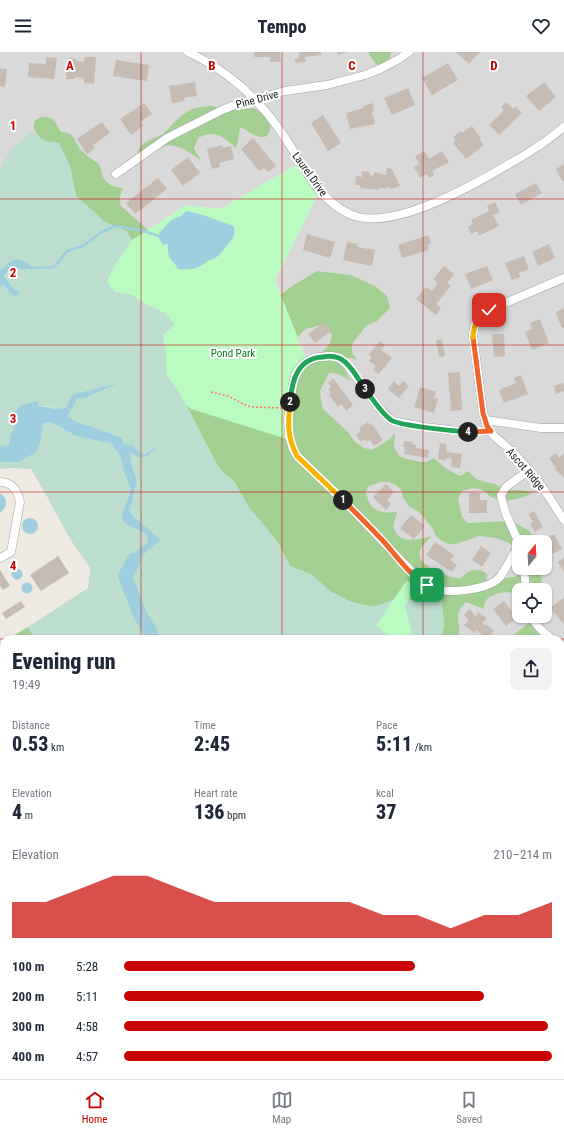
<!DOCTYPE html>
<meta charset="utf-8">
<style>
:root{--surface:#fff;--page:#f2f2f3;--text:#1f2937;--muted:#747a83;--line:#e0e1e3;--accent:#c80500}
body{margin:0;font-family:"Roboto Condensed",sans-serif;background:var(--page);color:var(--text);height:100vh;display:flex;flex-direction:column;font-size:15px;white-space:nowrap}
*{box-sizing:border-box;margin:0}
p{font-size:13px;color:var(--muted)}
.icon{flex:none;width:22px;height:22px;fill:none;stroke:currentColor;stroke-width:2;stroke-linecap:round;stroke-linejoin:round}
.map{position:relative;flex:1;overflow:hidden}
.details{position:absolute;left:0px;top:583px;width:564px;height:444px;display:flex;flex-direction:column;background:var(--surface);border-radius:12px 12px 0 0;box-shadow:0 1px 3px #0004}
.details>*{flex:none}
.needle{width:26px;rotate:18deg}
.buttons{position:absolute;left:512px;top:483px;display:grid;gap:8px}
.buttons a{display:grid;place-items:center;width:40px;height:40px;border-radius:8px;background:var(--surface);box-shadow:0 1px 3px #0004;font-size:20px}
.pin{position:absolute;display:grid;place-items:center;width:34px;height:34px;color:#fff;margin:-17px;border-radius:8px;box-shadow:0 2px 6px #0006}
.km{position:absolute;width:20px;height:20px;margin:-10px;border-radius:50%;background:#222;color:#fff;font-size:11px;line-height:20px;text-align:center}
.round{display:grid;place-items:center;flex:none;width:42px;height:42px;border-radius:8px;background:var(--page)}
.overview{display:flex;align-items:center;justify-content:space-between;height:68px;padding:0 12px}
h1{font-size:22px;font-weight:800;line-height:30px}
.figures{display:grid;grid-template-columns:repeat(3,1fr);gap:6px;height:68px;padding:4px 12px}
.figures div{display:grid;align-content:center}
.figures b{font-size:20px;font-weight:800}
.figures small{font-size:11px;font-weight:400}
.figures p{font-size:11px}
.chart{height:112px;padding:8px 12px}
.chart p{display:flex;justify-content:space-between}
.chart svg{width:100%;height:72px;margin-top:4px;fill:var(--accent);opacity:.7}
ul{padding:0 12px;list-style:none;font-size:13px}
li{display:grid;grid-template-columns:64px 48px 1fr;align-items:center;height:30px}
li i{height:10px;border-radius:5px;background:var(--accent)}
header{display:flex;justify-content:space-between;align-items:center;height:52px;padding:0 12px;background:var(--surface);font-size:18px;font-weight:800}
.dock{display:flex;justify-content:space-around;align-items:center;height:56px;border-top:1px solid var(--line);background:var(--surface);font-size:11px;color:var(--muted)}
.dock a{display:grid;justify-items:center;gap:2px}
.dock .current{color:var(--accent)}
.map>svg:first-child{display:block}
.residential{fill:#dad9d9;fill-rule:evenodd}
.forest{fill:#a3cf93;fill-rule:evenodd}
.wetland{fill:#bdddcf}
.park{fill:#bafbc1}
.parking{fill:#e4e4e4}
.water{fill:#9fcede}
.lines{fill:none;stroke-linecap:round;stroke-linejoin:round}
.stream{stroke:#9fcede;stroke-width:2.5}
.river{stroke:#9fcede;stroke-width:14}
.building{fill:#c6bcb4}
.minor-casing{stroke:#a3a3a3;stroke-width:9}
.path{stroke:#ff7561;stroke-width:1.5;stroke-dasharray:2 2;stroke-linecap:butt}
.minor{stroke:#fff;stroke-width:8}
.rail-casing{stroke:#6a6a6a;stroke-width:4}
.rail{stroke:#fff;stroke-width:2.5;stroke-dasharray:8;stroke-linecap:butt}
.split-1-casing{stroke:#fff;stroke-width:8}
.split-2-casing{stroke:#fff;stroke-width:8}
.split-3-casing{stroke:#fff;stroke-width:8}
.split-4-casing{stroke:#fff;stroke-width:8}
.split-5-casing{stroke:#fff;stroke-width:8}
.split-6-casing{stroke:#fff;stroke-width:8}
.split-1{stroke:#f0652b;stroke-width:5}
.split-2{stroke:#f5b400;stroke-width:5}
.split-3{stroke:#22a559;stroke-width:5}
.split-4{stroke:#22a559;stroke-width:5}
.split-5{stroke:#f0652b;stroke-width:5}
.split-6{stroke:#f5b400;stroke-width:5}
.grid{fill:none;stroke:#c80500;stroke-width:1;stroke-opacity:0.55}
.labels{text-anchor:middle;stroke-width:4;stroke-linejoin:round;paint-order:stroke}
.street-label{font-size:11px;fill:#1c1c1c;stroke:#fff}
.park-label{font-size:11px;fill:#077d14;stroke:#fff}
.grid-label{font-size:13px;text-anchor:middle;font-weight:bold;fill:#c80500;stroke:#fff;stroke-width:4;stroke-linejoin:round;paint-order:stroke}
</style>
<header><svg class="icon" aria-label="menu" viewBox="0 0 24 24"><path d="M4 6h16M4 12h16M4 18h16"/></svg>Tempo<svg class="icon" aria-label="heart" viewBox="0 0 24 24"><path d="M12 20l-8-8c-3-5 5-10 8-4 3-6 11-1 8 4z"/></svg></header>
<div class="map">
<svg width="564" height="1027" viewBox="0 0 564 1027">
<rect width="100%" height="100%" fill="#eeeae1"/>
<g class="residential">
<path d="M0,0H564V641L560,644V587H548L533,569L508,587H460L457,538L343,448L307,309L297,285L304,277L324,273L356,286L366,274L377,269L351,223L317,219L292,234L281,242L275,228L319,140L298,112L220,157L186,153L132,188L126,179L105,170L76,144L70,115L59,91L10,98L0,116ZM519,490H545V516H519ZM519,538H545V564H519Z"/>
<path d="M0,625L4,631V948L0,951Z"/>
<path d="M564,830V1027H0V1011L4,1008V1023H560V831Z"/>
</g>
<g class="forest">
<path d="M369,0H391L390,7L385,19C378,14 371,9 369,0Z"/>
<path d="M211,54L236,58L254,56L265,63L270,71V79L267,84C257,88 249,79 240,75L238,90L236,96C229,90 221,82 211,82C207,82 202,84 198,86L194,97L201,108L182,96L175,94L167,93L154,100L137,101C144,86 153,89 164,81C172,73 179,64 190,58C195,55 204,55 211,54Z"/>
<path d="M43,65C55,64 55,71 61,80C75,80 74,89 81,98C86,104 93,108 99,112C101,116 101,118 102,122C105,132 113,135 123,136C121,142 118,148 121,154L148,178L152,180L272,199L276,246L292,234L317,219L351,223L375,234L387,244L390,256L377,269L366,274L352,292V301L357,308L351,306H347C340,314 346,321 351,329C344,325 336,320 329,321L320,339L321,349L323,357L349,381L355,390L364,396L372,398L390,387L395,381L394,395L399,404L407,407L421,410H427L434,406C442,414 450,420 461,424L468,419L476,427L485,430L495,432L502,436L508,438H522L533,441C521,447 504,452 491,445C488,443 486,440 484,439C476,435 470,436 462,439L458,448L462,465L468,471L511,469L528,478L534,484L535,490H519V497L507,490L496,486L479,484L456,492H448L442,489L436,484L433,477L419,460L410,455L403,446L402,439L396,433L388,430H381L369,434L366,440C367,444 368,449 370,452C376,461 388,461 397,460L393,475C395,479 397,484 400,485C410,491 422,486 432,484C428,489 422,493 420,499C415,513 446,524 456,526C462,527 463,524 467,521C474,516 481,517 487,522L486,528L514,525L531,518L540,521C542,527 543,532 540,538H519V541C507,539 483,540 484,557L466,550L461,555L458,563L460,587H442L444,568L413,548L396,547L374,555L351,550L331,540L312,523L290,514L277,489L250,457L234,430L218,415L186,353L188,341L168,253L126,179L105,170L76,144L70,115L59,91C54,90 48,91 44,88C38,85 29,73 37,67C38,66 41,66 43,65ZM324,273L332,283C330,300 316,303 302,308L297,286L305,277Z"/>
<path d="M533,568L548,587H508Z"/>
<path d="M28,575L35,587H7Z"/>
<path d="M4,589V631L0,625V591Z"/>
<path d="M564,641V668L560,670V644Z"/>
<path d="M564,674V830L560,831V677Z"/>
</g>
<path class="wetland" d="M31,80L45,89L59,91L70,114L76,144L105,170L126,179L132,188L115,213L114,239L133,243L146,252L166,261L174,273L163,284L166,301V321L182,345L218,415L234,430L250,457L277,489L290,514L312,523L331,540L351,550L374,555L396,547L413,548L423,537L441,545L444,568L442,587H35L28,575L88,536L90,516L70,487L45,441L31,417L11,416L0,417V410H19L41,387L43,372L51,370L76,384L112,392L121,406L123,418L131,437L121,466L126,472L146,482L148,485L147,491L137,498L126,522L148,498L161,488C151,478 139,471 130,460L137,429L131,411L129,399L140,406L155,396L145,402H141L132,393L124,392L122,386L90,374L81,372L68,366L77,347L85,346L116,331L99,336L73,342L66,355L58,358L47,354H38V349L13,362L15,373L10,384L9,394L0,393V234L3,232L11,242L14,237L4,225C19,209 20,222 33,216L29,212L0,219V116L10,98Z"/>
<g class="park">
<path d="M298,112L319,140L275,228L307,309L295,323L290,388L191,357L186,353L182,345L166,321V301L163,284L174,273L166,261L146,252L133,243L114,239L107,229L115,213L132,188L186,153L220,157Z"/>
<path d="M407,528L416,535L405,554L413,587H391L376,573Z"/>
</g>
<path class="parking" d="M4,982V1008L0,1011V984Z"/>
<g class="water">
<path d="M189,159L194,161L203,163L233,174C238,182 230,190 225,196C223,198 222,201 219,203C216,206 212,207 208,209C205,210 203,213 200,214C193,218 186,218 178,217C172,206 167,208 168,193L166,192L163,193L158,185L160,180L171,168L181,164L185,160Z"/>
<path d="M17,207L29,212L33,216C19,222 18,209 4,224L14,237L20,240L17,245L11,242L3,232L0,234V219L11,209Z"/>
<path d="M120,330L85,346L77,347L68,365L81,372L90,374L122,386L124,392L132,393L141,402H145L156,395L149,403L140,406L130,400L131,411L137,429L130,460C139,471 151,478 161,488L148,498L125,524L137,498L147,491L148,485L146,482L126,472L121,466L131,437L123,418L121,406L112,392L76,384L51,370L43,372L41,387L36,400L19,410H0V393L9,394L10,384L15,373L13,362L21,353L38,349V354C51,354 54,360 66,355L73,342L99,336Z"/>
<path d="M0,441C8,446 8,455 0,461Z"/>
<circle cx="30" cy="474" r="8"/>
<circle cx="17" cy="522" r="5.5"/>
<circle cx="27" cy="536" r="5.5"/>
</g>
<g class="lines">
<g class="stream">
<path d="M31,216L54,215L67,199L83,194L102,180L115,174L144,179L162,185"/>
<path d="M560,746L564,745"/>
</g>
<path class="river" d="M134,508L125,524L140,563L150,579L153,587"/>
</g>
<g class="building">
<path d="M254,0H280L281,10H270V5H254Z"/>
<path d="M299,0H321V3L305,5L306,10L295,11V7L299,6Z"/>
<path d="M337,0H348L338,3Z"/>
<path d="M456,0H480L469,12Z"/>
<path d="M46,5L57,6L54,27L28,25L29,11L46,12Z"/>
<path d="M85,5H96L94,32L84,31V26L75,25V27H66L68,6L76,7V9L84,10Z"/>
<path d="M116,8L149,13L147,29L113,24Z"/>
<path d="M448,11L458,28L432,43L422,26Z"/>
<path d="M0,16L7,17L5,35L0,34Z"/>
<path d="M195,30L197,44L184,46L185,49L172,51L169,34Z"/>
<path d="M544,30L556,45L539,59L526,44Z"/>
<path d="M408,36L415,53L392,63L384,46Z"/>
<path d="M506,50L513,57L515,54L522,61L499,83L489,73L504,58L501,55Z"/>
<path d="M144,51L152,62L140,70L143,74L131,83L120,67Z"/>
<path d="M373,51L374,59L372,60L375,72L350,77L346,61L364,56L363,54Z"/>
<path d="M323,63L341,91L328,99L311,71Z"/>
<path d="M102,70L110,81L93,93L95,96L87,102L77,87Z"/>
<path d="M472,74L481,86L479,87L484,93L466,107L453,91L456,89L453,85L461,79L462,81Z"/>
<path d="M253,86L276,114L268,120L264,116L259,119L241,97Z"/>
<path d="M222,93L223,96L231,94L234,107L219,111L220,115L212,117L207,97Z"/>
<path d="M424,99L429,107L442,99L449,110L432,119L434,123L429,126L427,122L420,126L414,115L419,112L415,104Z"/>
<path d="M188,105L200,121L183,134L171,118Z"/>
<path d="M564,112V129H562L556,117Z"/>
<path d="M387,116L392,117L400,134L391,137L390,135L386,136V137L379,136V138L360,136V133H355L356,124L362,125V119L370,120L369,123L373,124L374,120L386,123Z"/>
<path d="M158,126L167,137L135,162L126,151Z"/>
<path d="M536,131L542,141L521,153L515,142Z"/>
<path d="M495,150L500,160L493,163L499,174L479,184L477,179L471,182L468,175L473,172L471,168L489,159L487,154Z"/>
<path d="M307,182L335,190L330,206L303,198Z"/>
<path d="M429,183L431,192L428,193L429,198L402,206L398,193Z"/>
<path d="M347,190L358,192L357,195L375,198L372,214L343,208Z"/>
<path d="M549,192L555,206L538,214L532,200Z"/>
<path d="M524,204L529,217L519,221L520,225L512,228L505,211Z"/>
<path d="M444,214L454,222L447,231L451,234L436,252L441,256L436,263L416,247L426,235L432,239L438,231L433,227Z"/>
<path d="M487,214L493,228L471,237L465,222Z"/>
<path d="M564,256V275L562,276L556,262V260Z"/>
<path d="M540,267L549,291L532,298L525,280L532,277L530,271Z"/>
<path d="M324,271L331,279L315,291L308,282Z"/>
<path d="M492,282H504L505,304L494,305Z"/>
<path d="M442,287L445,304L439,305L436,288Z"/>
<path d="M380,289L385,293L381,298L392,306L379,322L373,318L376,314L369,309L372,305L369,302Z"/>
<path d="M460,320L462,358L451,359L448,321Z"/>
<path d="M521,323L528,342L504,351L499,338L516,331L514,326Z"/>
<path d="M333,326L353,353L346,359L341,352L338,355L329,343L331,341L328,337L331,335L328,331Z"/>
<path d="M394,329L399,334L403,329L409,334L399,346L388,337Z"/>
<path d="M564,331V339L556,342L554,334Z"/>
<path d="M420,335L436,340L434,346L438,347L434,361L414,355Z"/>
<path d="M368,370L370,373L372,372L383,388L374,394L370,388L367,390L365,387L361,390L356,383L361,379L359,376Z"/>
<path d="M404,389L413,390L412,392L416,393V396L429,398L428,406L404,402L405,395H403Z"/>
<path d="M440,391L446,392V397L447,400L462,402L460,416L451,415L452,407L446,406V408L438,407Z"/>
<path d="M556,401L559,406L564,402V426L555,417L556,416L549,406Z"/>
<path d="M386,432L394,440L387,448L391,452L386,458L373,445Z"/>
<path d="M469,441H480V448H487V461H469Z"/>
<path d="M534,459L543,475L535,480L530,472L533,470L528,462Z"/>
<path d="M411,463L425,474L414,487L400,476Z"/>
<path d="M554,482L562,497L553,502L548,493L545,495V490H540Z"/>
<path d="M435,490L454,503L450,508L457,513L452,520L426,503Z"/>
<path d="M481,494L491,501L482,515L472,508Z"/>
<path d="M58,504L69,521L41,539L30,523Z"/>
<path d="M564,506V520L558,510Z"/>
<path d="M0,518L10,534L3,538L0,534Z"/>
<path d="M563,546L564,547V570L563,571L550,556Z"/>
<path d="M21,549L25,555L6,567L2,561Z"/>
<path d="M504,549L517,566L506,574L493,557Z"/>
<path d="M470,557L476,565L478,560L487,566L482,571L487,574V573L494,578L488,587L476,578L475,581L464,573L469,569L464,563Z"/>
<path d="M4,756V775L0,769V758Z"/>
<path d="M0,812L4,819V831L0,833Z"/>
<path d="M564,893V901L560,902V895Z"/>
<path d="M564,908V935L560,937V910Z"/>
<path d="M4,919V936L0,929V921Z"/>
<path d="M564,998V1013L560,1015V1000Z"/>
<path d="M29,1023H32L34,1027H21Z"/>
<path d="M36,1023H50L52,1027H38Z"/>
<path d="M54,1023H65V1024L61,1025V1026L58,1027V1025L54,1026Z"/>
<path d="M122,1023H134L136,1025L135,1027H123L120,1025Z"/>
<path d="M204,1023H212L216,1027H199Z"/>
<path d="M244,1023H253L249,1027Z"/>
<path d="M257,1023H264L268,1027H252Z"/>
<path d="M310,1023H324L321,1026L319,1024L316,1027H314Z"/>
<path d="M330,1023H337L341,1027H326Z"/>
<path d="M379,1023H390L394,1027H383Z"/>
<path d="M417,1023H427L426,1024L428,1027H413Z"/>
<rect x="522" y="1023" width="24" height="4"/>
</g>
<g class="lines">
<g class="minor-casing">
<g id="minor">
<path d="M188,0C224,17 256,44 279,77C294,97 304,121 321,140C331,151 343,161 358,165C399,175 474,133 509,112C518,107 528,101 537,95C547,89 555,82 564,75"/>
<path d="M116,122L167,86L222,58L237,52L285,39L327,33L365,23L380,17L399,7L409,0"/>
<path d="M564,226L489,258L477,267L475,272L473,283L483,361L487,374L494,384L515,402L541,433L564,468"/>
<path d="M485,368L541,376H564"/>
<path d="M491,379L467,380L424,375L392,369L380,357L347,313L339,306L331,304L318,305L307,309L301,314L295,323L291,343L288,368L289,384L293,397L297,404L343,448L421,529C427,533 433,536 440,538C455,541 490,537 500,525C502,523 503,520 505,517C510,509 514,501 519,493"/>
<path d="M0,430C12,430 18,439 20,450L11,500L0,506"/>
<path d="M519,491L506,462L502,448L501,443L506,435L528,419"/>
<path d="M524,516L526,538"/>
<path d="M531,564C535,573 544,581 552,587"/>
<path d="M560,592L564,594"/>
<path d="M560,644L564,641"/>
<path d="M0,685L4,683"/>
<path d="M0,719L4,725"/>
<path d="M0,792L4,790"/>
<path d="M0,902L4,900"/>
<path d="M560,954L564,951"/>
<path d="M0,1021L4,1019"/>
<path d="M164,1023L168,1027"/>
<path d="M285,1023L289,1027"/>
<path d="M500,1027L502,1023"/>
</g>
</g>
<path class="path" d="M211,340L228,344L243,352L251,355L282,356"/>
<use href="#minor" class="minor"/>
<g class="rail-casing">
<g id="rail">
<path d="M560,670L564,668"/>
<path d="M0,972L4,969"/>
</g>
</g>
<use href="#rail" class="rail"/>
</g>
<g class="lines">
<g class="split-1-casing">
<path id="split-1" d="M343,448C357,462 371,476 385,491C398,506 410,523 427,533"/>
</g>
<g class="split-2-casing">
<path id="split-2" d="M290,350C288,371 287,385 297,404L343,448"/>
</g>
<g class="split-3-casing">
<path id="split-3" d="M290,350C292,329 297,306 323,305C328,304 334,304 339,306C350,311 358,327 365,337"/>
</g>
<g class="split-4-casing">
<path id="split-4" d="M365,337C373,347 380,360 391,368C400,374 455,379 468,380"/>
</g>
<g class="split-5-casing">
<path id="split-5" d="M468,380L491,379L487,374L483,361L473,285"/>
</g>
<g class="split-6-casing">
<path id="split-6" d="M473,285C474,271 477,266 489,258"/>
</g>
<use href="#split-1" class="split-1"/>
<use href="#split-2" class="split-2"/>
<use href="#split-3" class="split-3"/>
<use href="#split-4" class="split-4"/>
<use href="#split-5" class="split-5"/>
<use href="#split-6" class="split-6"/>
</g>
<path class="grid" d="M141,0V587M282,0V587M423,0V587M0,147H564M0,293H564M0,440H564M0,587H564M0,734H4M560,734H564M0,880H4M560,880H564M141,1023V1027M282,1023V1027M423,1023V1027"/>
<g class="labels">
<g class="street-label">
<text transform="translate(257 47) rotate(-15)" y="4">Pine Drive</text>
<text transform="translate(310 122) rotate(54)" y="4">Laurel Drive</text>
<text transform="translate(526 417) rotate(49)" y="4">Ascot Ridge</text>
</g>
<g class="park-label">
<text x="233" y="305">Pond Park</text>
</g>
</g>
<g class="grid-label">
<text x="70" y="18">A</text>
<text x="212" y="18">B</text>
<text x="352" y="18">C</text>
<text x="494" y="18">D</text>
<text x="13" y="78">1</text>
<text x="13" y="225">2</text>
<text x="13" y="371">3</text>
<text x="13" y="518">4</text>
</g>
</svg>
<div class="buttons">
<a><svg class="needle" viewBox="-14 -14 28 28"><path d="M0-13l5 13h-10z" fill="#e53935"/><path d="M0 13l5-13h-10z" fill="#747a83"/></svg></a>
<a><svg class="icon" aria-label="locate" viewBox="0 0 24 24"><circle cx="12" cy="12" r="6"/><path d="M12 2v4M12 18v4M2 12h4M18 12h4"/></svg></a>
</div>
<div class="pin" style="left:427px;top:533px;background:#1e9e55"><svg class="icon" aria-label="arrive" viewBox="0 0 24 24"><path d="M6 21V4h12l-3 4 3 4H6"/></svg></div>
<div class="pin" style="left:489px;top:258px;background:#d93025"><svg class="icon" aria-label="check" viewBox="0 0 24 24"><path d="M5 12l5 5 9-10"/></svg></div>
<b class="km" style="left:343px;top:448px">1</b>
<b class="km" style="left:290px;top:350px">2</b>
<b class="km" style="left:365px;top:337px">3</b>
<b class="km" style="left:468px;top:380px">4</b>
<section class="details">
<div class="overview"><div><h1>Evening run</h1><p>19:49</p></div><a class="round"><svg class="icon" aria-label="share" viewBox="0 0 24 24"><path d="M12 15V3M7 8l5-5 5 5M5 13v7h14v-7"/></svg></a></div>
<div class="figures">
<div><p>Distance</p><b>0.53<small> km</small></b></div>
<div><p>Time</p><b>2:45</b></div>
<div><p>Pace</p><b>5:11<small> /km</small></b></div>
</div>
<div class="figures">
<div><p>Elevation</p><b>4<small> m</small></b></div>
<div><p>Heart rate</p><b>136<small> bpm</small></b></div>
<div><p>kcal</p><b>37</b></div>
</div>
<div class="chart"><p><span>Elevation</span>210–214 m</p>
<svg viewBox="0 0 160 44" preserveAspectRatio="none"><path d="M0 44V22L10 22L20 14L30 6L40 6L50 14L60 22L70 22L80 22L90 22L100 22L110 30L120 30L130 38L140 30L150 30L160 22V44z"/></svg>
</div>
<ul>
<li><b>100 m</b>5:28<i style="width:68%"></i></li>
<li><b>200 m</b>5:11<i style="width:84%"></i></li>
<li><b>300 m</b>4:58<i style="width:99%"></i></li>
<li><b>400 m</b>4:57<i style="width:100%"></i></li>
</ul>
</section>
</div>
<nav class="dock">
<a class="current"><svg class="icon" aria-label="home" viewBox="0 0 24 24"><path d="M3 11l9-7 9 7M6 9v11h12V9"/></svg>Home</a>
<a><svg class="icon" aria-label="map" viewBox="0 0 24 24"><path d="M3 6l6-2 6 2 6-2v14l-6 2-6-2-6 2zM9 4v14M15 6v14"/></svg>Map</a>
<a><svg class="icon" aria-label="saved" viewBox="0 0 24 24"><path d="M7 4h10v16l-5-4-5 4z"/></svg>Saved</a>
</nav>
